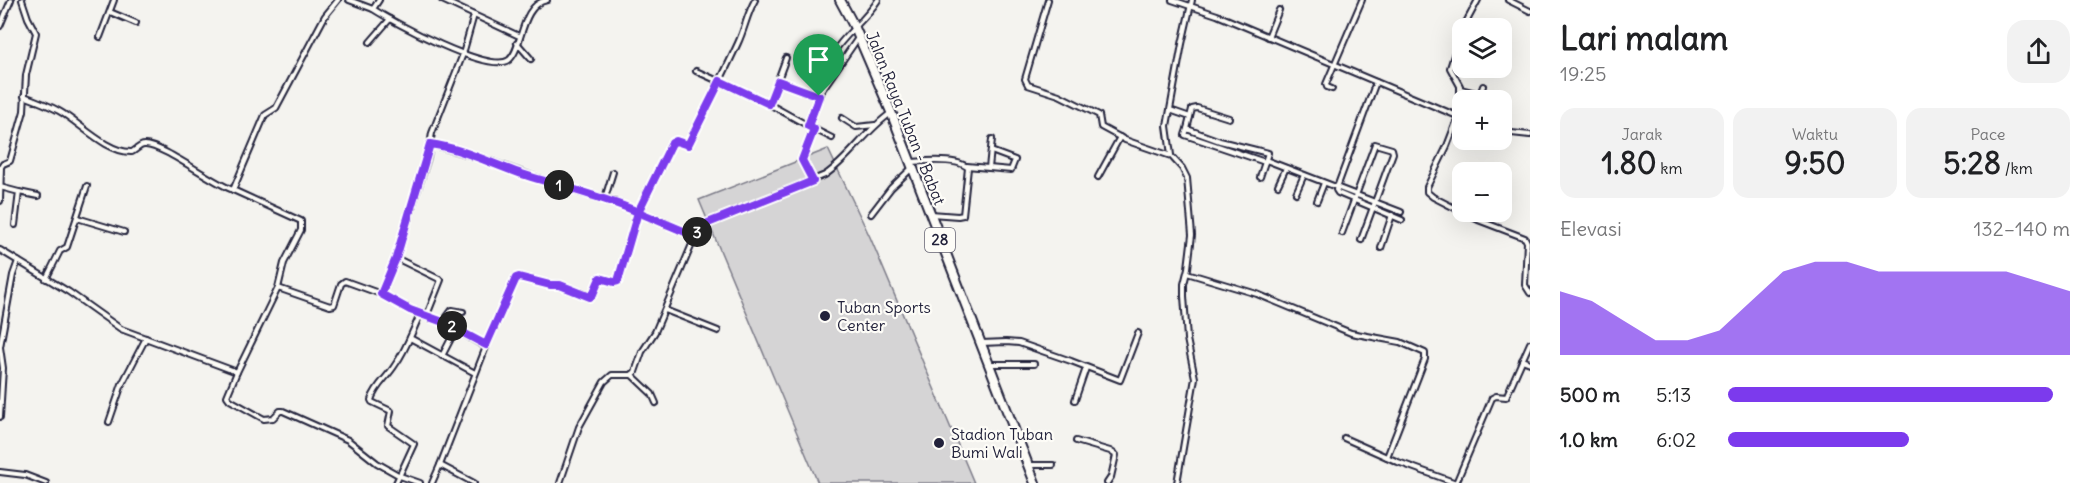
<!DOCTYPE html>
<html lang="id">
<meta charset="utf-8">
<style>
:root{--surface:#fff;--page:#f2f2f2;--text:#202124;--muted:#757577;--accent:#7c3aed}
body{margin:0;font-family:Delius,sans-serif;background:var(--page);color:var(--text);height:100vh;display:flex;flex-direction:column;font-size:22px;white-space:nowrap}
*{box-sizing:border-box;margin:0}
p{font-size:20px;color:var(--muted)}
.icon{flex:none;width:33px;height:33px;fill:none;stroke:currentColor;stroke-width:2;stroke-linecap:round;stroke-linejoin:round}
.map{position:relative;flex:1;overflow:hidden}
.sheet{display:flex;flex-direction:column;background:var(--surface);width:570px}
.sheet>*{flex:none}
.controls{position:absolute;left:1452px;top:18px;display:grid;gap:12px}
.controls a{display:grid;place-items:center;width:60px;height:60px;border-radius:12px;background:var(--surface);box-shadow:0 6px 24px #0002;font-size:30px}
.pin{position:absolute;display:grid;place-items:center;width:51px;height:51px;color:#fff;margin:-62px -26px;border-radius:50% 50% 50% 0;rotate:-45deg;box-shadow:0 0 6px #0007}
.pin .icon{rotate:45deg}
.km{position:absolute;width:30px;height:30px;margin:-15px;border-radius:50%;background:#222;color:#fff;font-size:16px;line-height:30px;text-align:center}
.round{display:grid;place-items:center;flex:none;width:63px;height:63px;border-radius:18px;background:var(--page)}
.summary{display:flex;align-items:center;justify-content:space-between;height:102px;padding:0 30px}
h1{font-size:33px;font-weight:700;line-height:45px}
.stats{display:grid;grid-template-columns:repeat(3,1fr);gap:9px;height:102px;padding:6px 30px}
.stats div{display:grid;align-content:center;border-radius:15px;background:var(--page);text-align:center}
.stats b{font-size:30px;font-weight:700}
.stats small{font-size:16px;font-weight:400}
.stats p{font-size:16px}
.chart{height:168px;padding:12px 30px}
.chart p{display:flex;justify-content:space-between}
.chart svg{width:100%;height:108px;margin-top:6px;fill:var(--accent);opacity:.7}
ul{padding:0 30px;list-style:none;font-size:20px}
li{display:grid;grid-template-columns:96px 72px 1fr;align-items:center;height:45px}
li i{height:15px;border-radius:8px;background:var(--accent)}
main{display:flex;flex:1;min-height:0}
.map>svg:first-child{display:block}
.grass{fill:#d5d4d5;stroke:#7c7b88;stroke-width:1.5}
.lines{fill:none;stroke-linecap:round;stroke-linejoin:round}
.street-casing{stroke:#22223b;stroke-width:8}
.highway-casing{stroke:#22223b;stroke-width:12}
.street{stroke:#fdfcf7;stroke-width:4}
.highway{stroke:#fdfcf7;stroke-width:8}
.route-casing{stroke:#fff;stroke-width:12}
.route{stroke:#7c3aed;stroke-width:8}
.poi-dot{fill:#22223b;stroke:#fdfcf7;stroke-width:2}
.labels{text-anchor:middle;stroke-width:4.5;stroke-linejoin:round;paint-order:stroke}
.shield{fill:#fdfcf7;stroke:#646373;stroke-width:1.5}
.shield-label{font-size:15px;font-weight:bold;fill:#22223b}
.street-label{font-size:16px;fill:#22223b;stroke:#fdfcf7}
.poi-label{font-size:16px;fill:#22223b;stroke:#fdfcf7;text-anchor:start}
</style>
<main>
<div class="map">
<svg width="1530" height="483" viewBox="0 0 1530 483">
<rect width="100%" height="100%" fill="#f4f3ef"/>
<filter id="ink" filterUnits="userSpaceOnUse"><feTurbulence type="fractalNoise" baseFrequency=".0167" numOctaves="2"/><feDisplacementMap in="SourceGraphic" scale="12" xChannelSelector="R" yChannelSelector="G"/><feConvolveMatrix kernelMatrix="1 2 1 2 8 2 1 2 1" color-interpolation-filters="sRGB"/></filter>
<g filter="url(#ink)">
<path class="grass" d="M828,149L870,237L974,483H818L699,200Z"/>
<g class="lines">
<g class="street-casing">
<g id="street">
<path d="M349,0L373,9"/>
<path d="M379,0L373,9C393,22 489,74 509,60C523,49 520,5 547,0"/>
<path d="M1048,0L1025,79L1028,85L1059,95L1099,115L1101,127L1125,140L1171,156L1182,168L1187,178L1192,235L1188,268L1184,284V296L1187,339L1195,378L1177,483"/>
<path d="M1172,0L1217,15L1462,118"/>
<path d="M1508,0L1530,11"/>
<path d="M110,12L136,23"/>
<path d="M474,15L519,36"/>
<path d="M0,26L11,0"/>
<path d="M1463,28L1478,0"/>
<path d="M1462,30L1450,68L1460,86V112L1447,146L1427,187V192L1433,197L1478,220L1525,238L1527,242L1525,285L1530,293"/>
<path d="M100,37L114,0"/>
<path d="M1268,37L1279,10"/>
<path d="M370,42L390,19"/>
<path d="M517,43L531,59"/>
<path d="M832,55C844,34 865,21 878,0"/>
<path d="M696,71L769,104L814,129L802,160L813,181"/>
<path d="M778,81L819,96"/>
<path d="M1376,82L1336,190L1338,193L1402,220"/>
<path d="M1332,89L1327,87L1326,84L1362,0"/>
<path d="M1461,89L1480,94"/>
<path d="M24,96C35,100 48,105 59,111C79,122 107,153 132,152C136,150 140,145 144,145C160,143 213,183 233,190L265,115L276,108L325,16L338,0"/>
<path d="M1478,100L1483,86"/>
<path d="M769,104L786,58"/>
<path d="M1170,110L1190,117L1187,129L1220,141L1268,153L1260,177"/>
<path d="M1190,117L1192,109L1197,108L1229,118"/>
<path d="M842,118L856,127L875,125"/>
<path d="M808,126L820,93L858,38"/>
<path d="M814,129L832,138"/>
<path d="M1187,129L1185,135L1265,162"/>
<path d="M1502,132L1530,135"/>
<path d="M430,144L490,161L581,193L605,198L695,236"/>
<path d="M1171,155L1167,126L1182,44L1192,0"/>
<path d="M1266,160L1401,212"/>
<path d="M911,162C924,161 959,158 968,168L963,215L958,216L931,214"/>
<path d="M967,166L1011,170L1015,160L991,151"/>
<path d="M989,168L992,139"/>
<path d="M1098,177L1120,137"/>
<path d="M1278,185L1286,168"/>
<path d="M0,187L19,192L15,225"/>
<path d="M233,190L301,221V230L284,263L278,288"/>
<path d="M19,192L38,196"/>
<path d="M1296,193L1304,175"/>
<path d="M605,198L613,172"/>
<path d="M0,201L1,167L3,164L10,161L24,111L26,75L36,33L28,18L22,0"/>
<path d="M1317,201L1324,183"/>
<path d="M871,214L891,188L912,168"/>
<path d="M77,218L124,232"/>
<path d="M1342,233L1375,144L1392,149L1393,153L1361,240"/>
<path d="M1381,248L1392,215"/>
<path d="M0,250L69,292L121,329L237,372"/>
<path d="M396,258L441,280L427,315"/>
<path d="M1187,273L1257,294L1351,333L1400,342L1425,353V359L1387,457"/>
<path d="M46,279L60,251L67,247L87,186"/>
<path d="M381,294L345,281L341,284L334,305L330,306L278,288L237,372L227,396L230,400L264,419L273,418L280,411H283L348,440L377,463L400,476L420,483"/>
<path d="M665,310L718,331"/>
<path d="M420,315L443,322L486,347L440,465"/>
<path d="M443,322L452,310L463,312"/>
<path d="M410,338L475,373"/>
<path d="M981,343L1006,342L1019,343L1071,361L1120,380L1138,333"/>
<path d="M486,346L516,278L519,277L550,285L558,284L590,297L593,294L600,278L614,282L618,281L638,212L672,143L676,141L688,145C705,111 722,78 738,43C745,28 747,14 755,0"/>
<path d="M442,356L456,329"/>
<path d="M1522,360L1530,363"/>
<path d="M990,364H1034"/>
<path d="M632,375L652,394L656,403"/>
<path d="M1075,400L1086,368"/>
<path d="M0,417L3,368L0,347L13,275L18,261"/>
<path d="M109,422L122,384L146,338"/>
<path d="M1344,438L1398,462L1456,483"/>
<path d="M1076,441L1110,451L1116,455L1111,477L1107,483"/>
<path d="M1029,465H1053"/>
<path d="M0,472L25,475L46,483"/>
<path d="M396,483L414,444L388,426L391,411L372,402L371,400C376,385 387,378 395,365C406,350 412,332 420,315L381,294L396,258L428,157L432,133L463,54L474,15L442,0"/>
<path d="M432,483L440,465L474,483"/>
<path d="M560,483L579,427L604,382L612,375H631L635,372L642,352L655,332L698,230L708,223L825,175C850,158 866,130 891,113"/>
<path d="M1456,483L1492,398L1496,396L1506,397L1530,343"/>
</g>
</g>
<g class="highway-casing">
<path id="highway" d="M840,0L855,28L891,112L1035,483"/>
</g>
<use href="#street" class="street"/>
<use href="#highway" class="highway"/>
</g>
</g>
<g class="lines" filter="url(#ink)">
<g class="route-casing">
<path id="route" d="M819,96L778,81L769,104L720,81L688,145L676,141L672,143L638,212C599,195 558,186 519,173C490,163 461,148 430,144L396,258L381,294L410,310L443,322L486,345L516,278L519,277L550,285H560L590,297L593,294L600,278L614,282L618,281L638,212L695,236L702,226L708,223L813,181L802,160L814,129L808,126L819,96"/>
</g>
<use href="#route" class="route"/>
</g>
<g class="poi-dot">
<circle cx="825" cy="316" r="6"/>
<circle cx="939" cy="443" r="6"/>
</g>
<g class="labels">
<rect class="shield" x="925" y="228" width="30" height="24" rx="4.5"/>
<g class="shield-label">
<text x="940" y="245">28</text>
</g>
<g class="street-label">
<text transform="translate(906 118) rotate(68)" y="6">Jalan Raya Tuban - Babat</text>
</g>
<g class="poi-label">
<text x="837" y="313">Tuban Sports<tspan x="837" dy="18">Center</tspan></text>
<text x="951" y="440">Stadion Tuban<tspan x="951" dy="18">Bumi Wali</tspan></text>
</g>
</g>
</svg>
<div class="controls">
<a><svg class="icon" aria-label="layers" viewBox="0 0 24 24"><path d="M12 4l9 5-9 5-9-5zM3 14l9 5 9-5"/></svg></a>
<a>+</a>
<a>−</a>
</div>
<div class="pin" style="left:819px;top:96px;background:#1e9e55"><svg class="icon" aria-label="arrive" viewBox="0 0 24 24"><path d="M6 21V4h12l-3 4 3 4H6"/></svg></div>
<b class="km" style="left:559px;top:185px">1</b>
<b class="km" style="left:452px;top:326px">2</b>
<b class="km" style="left:697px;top:232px">3</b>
</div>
<section class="sheet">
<div class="summary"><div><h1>Lari malam</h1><p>19:25</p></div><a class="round"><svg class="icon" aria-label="share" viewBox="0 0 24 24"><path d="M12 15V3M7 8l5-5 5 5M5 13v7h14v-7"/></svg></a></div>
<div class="stats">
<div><p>Jarak</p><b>1.80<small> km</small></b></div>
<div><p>Waktu</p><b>9:50</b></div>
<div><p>Pace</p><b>5:28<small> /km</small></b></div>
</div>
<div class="chart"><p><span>Elevasi</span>132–140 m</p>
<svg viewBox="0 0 160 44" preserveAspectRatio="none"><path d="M0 44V18L10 22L20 30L30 38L40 38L50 34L60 22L70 10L80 6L90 6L100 10L110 10L120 10L130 10L140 10L150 14L160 18V44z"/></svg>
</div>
<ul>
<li><b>500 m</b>5:13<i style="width:95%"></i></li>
<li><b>1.0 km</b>6:02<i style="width:53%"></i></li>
</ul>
</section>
</main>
